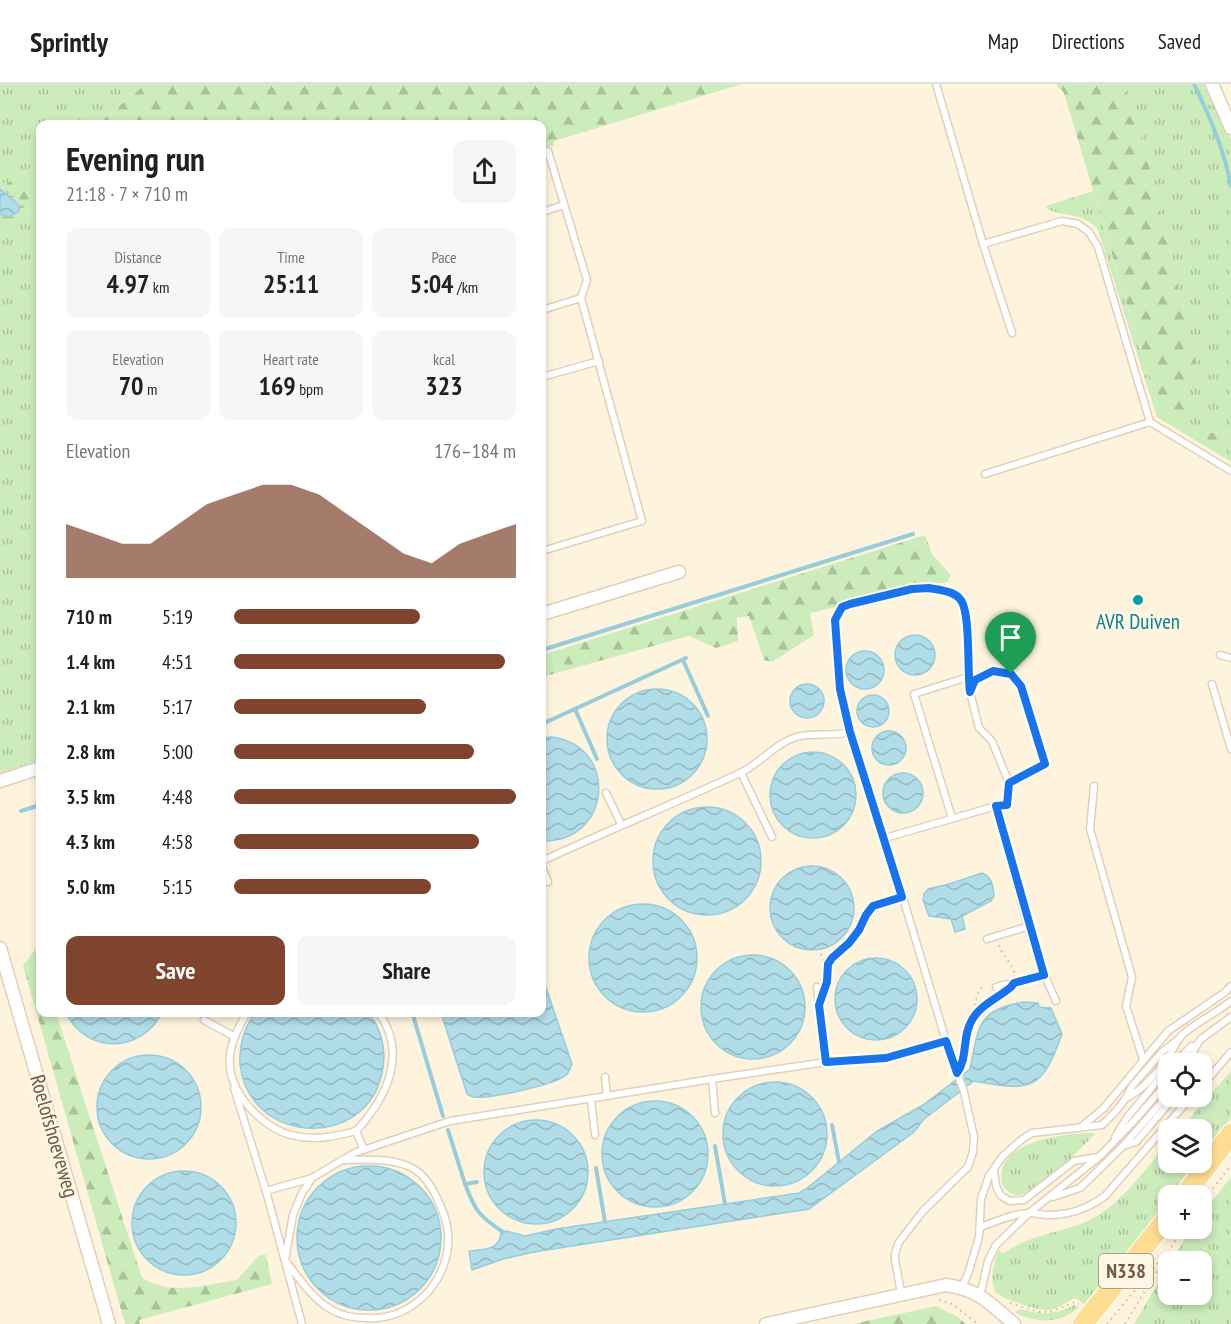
<!DOCTYPE html>
<meta charset="utf-8">
<style>
:root{--surface:#fff;--page:#f6f6f6;--text:#202124;--muted:#757577;--line:#e0e0e0;--accent:#7f442d}
body{margin:0;font-family:"PT Sans Narrow",sans-serif;background:var(--page);color:var(--text);height:100vh;display:flex;flex-direction:column;font-size:22px;white-space:nowrap}
*{box-sizing:border-box;margin:0}
p{font-size:20px;color:var(--muted)}
.icon{flex:none;width:33px;height:33px;fill:none;stroke:currentColor;stroke-width:2;stroke-linecap:round;stroke-linejoin:round}
.map{position:relative;flex:1;overflow:hidden}
.drawer{position:absolute;left:36px;top:36px;width:510px;height:897px;display:flex;flex-direction:column;background:var(--surface);border-radius:12px;box-shadow:0 3px 9px #0003}
.drawer>*{flex:none}
.fabs{position:absolute;left:1158px;top:969px;display:grid;gap:12px}
.fabs a{display:grid;place-items:center;width:54px;height:54px;border-radius:12px;background:var(--surface);box-shadow:0 3px 9px #0003;font-size:30px}
.pin{position:absolute;display:grid;place-items:center;width:51px;height:51px;color:#fff;margin:-62px -26px;border-radius:50% 50% 50% 0;rotate:-45deg;box-shadow:0 0 6px #0007}
.pin .icon{rotate:45deg}
.round{display:grid;place-items:center;flex:none;width:63px;height:63px;border-radius:12px;background:var(--page)}
.headline{display:flex;align-items:center;justify-content:space-between;height:102px;padding:0 30px}
h1{font-size:33px;font-weight:600;line-height:45px}
.stats{display:grid;grid-template-columns:repeat(3,1fr);gap:9px;height:102px;padding:6px 30px}
.stats div{display:grid;align-content:center;border-radius:12px;background:var(--page);text-align:center}
.stats b{font-size:26px;font-weight:600}
.stats small{font-size:16px;font-weight:400}
.stats p{font-size:16px}
.chart{height:168px;padding:12px 30px}
.chart p{display:flex;justify-content:space-between}
.chart svg{width:100%;height:108px;margin-top:6px;fill:var(--accent);opacity:.7}
.primary-button{display:flex;gap:12px;margin-top:auto;padding:12px 30px}
.primary-button a{flex:1;height:69px;border-radius:12px;background:var(--accent);color:#fff;font-size:24px;font-weight:600;line-height:69px;text-align:center}
.primary-button a+a{background:var(--page);color:var(--text)}
ul{padding:0 30px;list-style:none;font-size:20px}
li{display:grid;grid-template-columns:96px 72px 1fr;align-items:center;height:45px}
li i{height:15px;border-radius:8px;background:var(--accent)}
header{display:flex;align-items:center;gap:36px;box-sizing:border-box;height:84px;padding:0 30px;background:var(--surface);border-bottom:2px solid var(--line)}
header strong{font-size:28px}
nav{display:flex;gap:33px;margin-inline-start:auto;font-size:21px}
.map>svg:first-child{display:block}
.grass{fill:url(#grass-tufts)}
.forest{fill:url(#forest-firs)}
.wetland{fill:url(#wetland-marsh)}
.water{fill:url(#water-waves);stroke:#97ccdb;stroke-width:1.5}
.lines{fill:none;stroke-linecap:round;stroke-linejoin:round}
.stream{stroke:#97ccdb;stroke-width:4}
.service-casing{stroke:#e2cfba;stroke-width:9}
.minor-casing{stroke:#e2cfba;stroke-width:15}
.primary-casing{stroke:#fff;stroke-width:22}
.path{stroke:#dab597;stroke-width:2;stroke-dasharray:1.5 4.5;stroke-linecap:butt}
.service{stroke:#fff;stroke-width:6}
.minor{stroke:#fff;stroke-width:12}
.primary{stroke:#ffde94;stroke-width:20}
.route-casing{stroke:#fff;stroke-width:12}
.route{stroke:#1a73e8;stroke-width:8}
.culture-dot{fill:#0f9aa8;stroke:#fff7e6;stroke-width:2}
.labels{text-anchor:middle;stroke-width:4.5;stroke-linejoin:round;paint-order:stroke}
.shield{fill:#fff7e6;stroke:#9f8875;stroke-width:1.5}
.shield-label{font-size:20px;font-weight:bold;fill:#765944}
.culture-label{font-size:21px;fill:#0d838f;stroke:#fff7e6}
.street-label{font-size:21px;fill:#765944;stroke:#fff7e6}
</style>
<header>
<strong>Sprintly</strong>
<nav><a>Map</a><a>Directions</a><a>Saved</a></nav>
</header>
<div class="map">
<svg width="1231" height="1240" viewBox="0 0 1231 1240">
<defs>
<pattern id="grass-tufts" width="24" height="20" patternUnits="userSpaceOnUse" patternTransform="scale(1.5)"><rect width="24" height="20" fill="#ccecbc"/><path d="M3 7l-1-3M5 7V3M7 7l1-3M15 17l-1-3M17 17v-4M19 17l1-3" fill="none" stroke="#aac29a"/></pattern>
<pattern id="forest-firs" width="22" height="20" patternUnits="userSpaceOnUse" patternTransform="scale(1.5)"><rect width="22" height="20" fill="#ccecbc"/><path d="M5 1l3.5 6h-7zM16 11l3.5 6h-7z" fill="#aac29a"/></pattern>
<pattern id="wetland-marsh" width="20" height="14" patternUnits="userSpaceOnUse" patternTransform="scale(1.5)"><rect width="20" height="14" fill="#ccecbc"/><path d="M1 5h8M5 5V1M11 12h8M15 12V8" fill="none" stroke="#aac29a"/></pattern>
<pattern id="water-waves" width="16" height="10" patternUnits="userSpaceOnUse" patternTransform="scale(1.5)"><rect width="16" height="10" fill="#b1dde9"/><path d="M0 5q4-4 8 0t8 0" fill="none" stroke="#95b6be"/></pattern>
</defs>
<rect width="100%" height="100%" fill="#fef4de"/>
<g class="grass">
<path d="M0,0H146L97,40H40V77L6,100L29,130L40,126V676L0,689Z"/>
<path d="M1120,0H1208L1231,55V378L1157,333L1098,146C1082,127 1066,134 1047,125L1046,122L1093,107L1160,331L1227,366L1223,349C1169,353 1182,309 1196,277L1137,31L1130,14Z"/>
<path d="M1231,987V1034L1202,1070V1046L1180,1045Z"/>
<path d="M1092,1049L1095,1050C1081,1064 1037,1110 1019,1111C1012,1112 1007,1107 1003,1102C989,1058 1064,1049 1092,1049Z"/>
<path d="M1168,1059V1078L1194,1079L1142,1150L1084,1220L1076,1214C1067,1217 1060,1224 1050,1226C1037,1227 1007,1216 996,1209C989,1194 993,1181 999,1166L1003,1170C1026,1151 1058,1150 1085,1138C1120,1123 1143,1087 1168,1059Z"/>
<path d="M1231,1093V1240H1134L1168,1182V1210H1202V1178L1171,1177L1191,1145L1202,1144V1130Z"/>
<path d="M1074,1221L1079,1223C1061,1240 1036,1240 1014,1228L1020,1225C1040,1230 1055,1232 1074,1221Z"/>
</g>
<g class="forest">
<path d="M146,0H742L554,57L555,61L542,65V40H97Z"/>
<path d="M1056,0H1120L1130,14L1137,31L1196,277C1182,309 1169,353 1223,349L1227,366L1160,331L1064,9Z"/>
<path d="M40,77V126L29,130L6,100Z"/>
<path d="M925,451L932,470L951,491L947,498L810,529L814,551L772,578L764,576L749,532L737,534L738,557L716,564L689,552L542,593V571Z"/>
<path d="M40,860V928L56,929L142,1194C173,1212 203,1201 237,1196L259,1171H266L272,1200L139,1236L140,1240H125L23,881Z"/>
<path d="M936,1222L956,1232L966,1240H853Z"/>
</g>
<path class="wetland" d="M0,96L6,100L29,130L0,138Z"/>
<g class="water">
<path d="M0,105L19,121V127L9,133L0,130Z"/>
<circle cx="915" cy="571" r="20"/>
<circle cx="865" cy="586" r="19"/>
<circle cx="807" cy="617" r="17"/>
<circle cx="657" cy="655" r="50"/>
<circle cx="873" cy="627" r="16"/>
<circle cx="889" cy="664" r="17"/>
<path d="M552,653C619,662 612,758 543,757L542,654Z"/>
<circle cx="813" cy="711" r="43"/>
<circle cx="903" cy="709" r="20"/>
<circle cx="707" cy="777" r="54"/>
<circle cx="812" cy="824" r="42"/>
<path d="M982,789C992,793 993,801 994,812L991,817L962,832L965,845L955,848L951,835L929,832L923,816L924,810L928,805L949,800Z"/>
<circle cx="643" cy="874" r="54"/>
<circle cx="753" cy="923" r="52"/>
<circle cx="876" cy="915" r="41"/>
<path d="M542,892L572,980C570,985 569,989 565,992C553,1001 490,1015 475,1013C471,1013 471,1012 467,1010L441,929L542,928Z"/>
<path d="M1024,918L1038,919L1039,923L1051,924L1062,950C1042,1006 1032,1008 974,997L924,1035L914,1048L809,1125L534,1168L503,1175L472,1186L469,1167C484,1165 499,1167 501,1149L506,1147L525,1152L556,1145L799,1109L806,1105L877,1047L923,1021L970,985C979,943 976,926 1024,918Z"/>
<path d="M66,929H162C141,969 87,971 66,929Z"/>
<path d="M255,929H369C382,946 387,968 382,989C365,1068 248,1060 240,980C239,962 244,943 255,929Z"/>
<circle cx="149" cy="1023" r="52"/>
<circle cx="775" cy="1050" r="52"/>
<circle cx="655" cy="1070" r="53"/>
<circle cx="536" cy="1088" r="52"/>
<circle cx="369" cy="1154" r="72"/>
<circle cx="184" cy="1139" r="52"/>
</g>
<g class="lines">
<g class="stream">
<path d="M1194,0C1210,34 1224,65 1231,102"/>
<path d="M542,566L913,450"/>
<path d="M683,576L708,632"/>
<path d="M575,625L597,675"/>
<path d="M542,640L686,574"/>
<path d="M21,727L40,721"/>
<path d="M412,928L443,1032"/>
<path d="M832,1041L839,1078"/>
<path d="M448,1046L465,1100L477,1098"/>
<path d="M715,1062L725,1120"/>
<path d="M596,1084L605,1138"/>
<path d="M465,1100C475,1127 479,1132 503,1148"/>
</g>
<g class="service-casing">
<g id="service">
<path d="M936,0L983,160"/>
<path d="M542,69L548,67L587,196L581,214"/>
<path d="M542,128L564,121"/>
<path d="M542,226L581,214L642,437L542,467"/>
<path d="M1012,249L983,160L1062,137L1078,140L1089,148L1098,163L1150,338L1231,387"/>
<path d="M542,293L599,277"/>
<path d="M985,390L1150,338"/>
<path d="M1220,571L1231,574"/>
<path d="M1212,600L1231,665"/>
<path d="M850,648L840,605L835,536L842,523L850,520C879,513 955,485 966,528C968,535 967,544 967,552C967,570 967,588 969,607"/>
<path d="M741,689L772,753"/>
<path d="M1094,702L1090,745L1132,893L1126,922L1143,975"/>
<path d="M606,709L621,740"/>
<path d="M996,722C1014,787 1027,855 1056,917"/>
<path d="M952,734L914,610L968,593"/>
<path d="M885,754L996,722L1007,721L1009,699L1045,680L1021,602L1011,590L993,587L975,596L970,608L979,644L992,657L1009,699"/>
<path d="M542,777C607,747 673,720 738,690C759,681 774,660 796,653C814,648 831,653 850,648L885,754L946,957"/>
<path d="M542,783L548,798"/>
<path d="M878,820L902,813"/>
<path d="M987,855L1029,842"/>
<path d="M817,903L826,978"/>
<path d="M996,903L1044,891"/>
<path d="M247,928C240,941 231,957 230,972C226,1005 260,1043 291,1051C313,1057 334,1053 356,1047L364,1066"/>
<path d="M204,936L235,953"/>
<path d="M1173,980L1192,962"/>
<path d="M1184,980L1201,955L1231,933"/>
<path d="M1194,980V965"/>
<path d="M605,993L607,1012"/>
<path d="M1202,1002L1231,968"/>
<path d="M234,1004L266,1107"/>
<path d="M1126,1014C1143,1006 1158,988 1169,972C1173,966 1176,958 1181,952C1196,938 1215,930 1231,917"/>
<path d="M591,1015L595,1051"/>
<path d="M715,1029L712,995L826,978L886,974L946,957L964,1008L974,1053L973,1068L968,1083L923,1127L899,1158L895,1169V1176L901,1209"/>
<path d="M1082,1042L1103,1025L1168,947L1224,909L1231,902"/>
<path d="M356,1047C386,1015 409,969 378,928"/>
<path d="M1115,1053L1126,1035L1168,984"/>
<path d="M1123,1062L1136,1058L1175,1012"/>
<path d="M342,1076C366,1076 393,1073 414,1085C424,1091 432,1103 437,1114C442,1125 447,1136 448,1148C452,1195 413,1237 367,1234C356,1234 342,1232 332,1226C314,1217 297,1192 285,1176L293,1131L302,1109L312,1094L354,1069L450,1037L712,995"/>
<path d="M994,1086L996,1102L1001,1112L1010,1117L1024,1116L1074,1077L1098,1073"/>
<path d="M1053,1113L1080,1104L1123,1062L1168,1011"/>
<path d="M980,1143C996,1138 1013,1129 1030,1129C1036,1129 1042,1131 1048,1131C1070,1131 1087,1125 1105,1112L1192,1012"/>
<path d="M962,1203L968,1190L979,1153L981,1115L989,1092L1002,1073L1021,1056L1032,1049L1102,1041L1116,1027L1126,1014L1132,1002L1162,968L1180,954"/>
<path d="M980,1212L988,1177L996,1161L1029,1129L1099,1073L1132,1039L1168,998"/>
<path d="M302,1240L266,1107L312,1094"/>
</g>
</g>
<g class="minor-casing">
<g id="minor">
<path d="M1212,0L1231,44"/>
<path d="M542,530L679,488"/>
<path d="M0,697L40,684"/>
<path d="M0,864L109,1240"/>
<path d="M766,1240L946,1201C980,1206 989,1219 1014,1240"/>
</g>
</g>
<g class="primary-casing">
<g id="primary">
<path d="M1184,1112L1231,1050"/>
<path d="M1083,1240L1168,1133"/>
</g>
</g>
<g class="path">
<path d="M999,861C1002,872 1012,879 1015,890"/>
<path d="M821,870L824,877L828,880"/>
<path d="M826,901L828,880L832,874L849,859L871,824"/>
<path d="M973,933L977,911L982,903"/>
<path d="M963,973C967,943 970,931 996,914"/>
<path d="M1202,1119L1231,1081"/>
<path d="M939,1216L952,1220L978,1240"/>
<path d="M1010,1219L1039,1228H1050L1075,1218L1079,1220"/>
<path d="M1107,1240L1168,1167"/>
<path d="M1125,1240L1183,1144"/>
</g>
<use href="#service" class="service"/>
<use href="#minor" class="minor"/>
<use href="#primary" class="primary"/>
</g>
<g class="lines">
<g class="route-casing">
<path id="route" d="M929,504C939,506 954,507 960,515C971,527 967,588 970,608L975,596L993,587L1011,590L1021,602L1045,680L1009,699L1007,721L996,722L1044,891L1014,899L1011,903C998,914 980,921 972,936C962,952 968,974 957,989L946,957L886,974L826,978L819,921L827,898L828,880L832,874L849,859L859,846L866,831L873,822L902,813L850,648L840,605L835,536L842,523L850,520L912,505Z"/>
</g>
<use href="#route" class="route"/>
</g>
<circle class="culture-dot" cx="1138" cy="516" r="6"/>
<g class="labels">
<rect class="shield" x="1099" y="1170" width="54" height="34" rx="4.5"/>
<g class="shield-label">
<text x="1126" y="1194">N338</text>
</g>
<g class="culture-label">
<text x="1138" y="545">AVR Duiven</text>
</g>
<g class="street-label">
<text transform="translate(54 1052) rotate(74)" y="7">Roelofshoeveweg</text>
</g>
</g>
</svg>
<div class="fabs">
<a><svg class="icon" aria-label="locate" viewBox="0 0 24 24"><circle cx="12" cy="12" r="6"/><path d="M12 2v4M12 18v4M2 12h4M18 12h4"/></svg></a>
<a><svg class="icon" aria-label="layers" viewBox="0 0 24 24"><path d="M12 4l9 5-9 5-9-5zM3 14l9 5 9-5"/></svg></a>
<a>+</a>
<a>−</a>
</div>
<div class="pin" style="left:1011px;top:590px;background:#1e9e55"><svg class="icon" aria-label="arrive" viewBox="0 0 24 24"><path d="M6 21V4h12l-3 4 3 4H6"/></svg></div>
<section class="drawer">
<div class="headline"><div><h1>Evening run</h1><p>21:18 · 7 × 710 m</p></div><a class="round"><svg class="icon" aria-label="share" viewBox="0 0 24 24"><path d="M12 15V3M7 8l5-5 5 5M5 13v7h14v-7"/></svg></a></div>
<div class="stats">
<div><p>Distance</p><b>4.97<small> km</small></b></div>
<div><p>Time</p><b>25:11</b></div>
<div><p>Pace</p><b>5:04<small> /km</small></b></div>
</div>
<div class="stats">
<div><p>Elevation</p><b>70<small> m</small></b></div>
<div><p>Heart rate</p><b>169<small> bpm</small></b></div>
<div><p>kcal</p><b>323</b></div>
</div>
<div class="chart"><p><span>Elevation</span>176–184 m</p>
<svg viewBox="0 0 160 44" preserveAspectRatio="none"><path d="M0 44V22L10 26L20 30L30 30L40 22L50 14L60 10L70 6L80 6L90 10L100 18L110 26L120 34L130 38L140 30L150 26L160 22V44z"/></svg>
</div>
<ul>
<li><b>710 m</b>5:19<i style="width:66%"></i></li>
<li><b>1.4 km</b>4:51<i style="width:96%"></i></li>
<li><b>2.1 km</b>5:17<i style="width:68%"></i></li>
<li><b>2.8 km</b>5:00<i style="width:85%"></i></li>
<li><b>3.5 km</b>4:48<i style="width:100%"></i></li>
<li><b>4.3 km</b>4:58<i style="width:87%"></i></li>
<li><b>5.0 km</b>5:15<i style="width:70%"></i></li>
</ul>
<div class="primary-button"><a>Save</a><a>Share</a></div>
</section>
</div>
